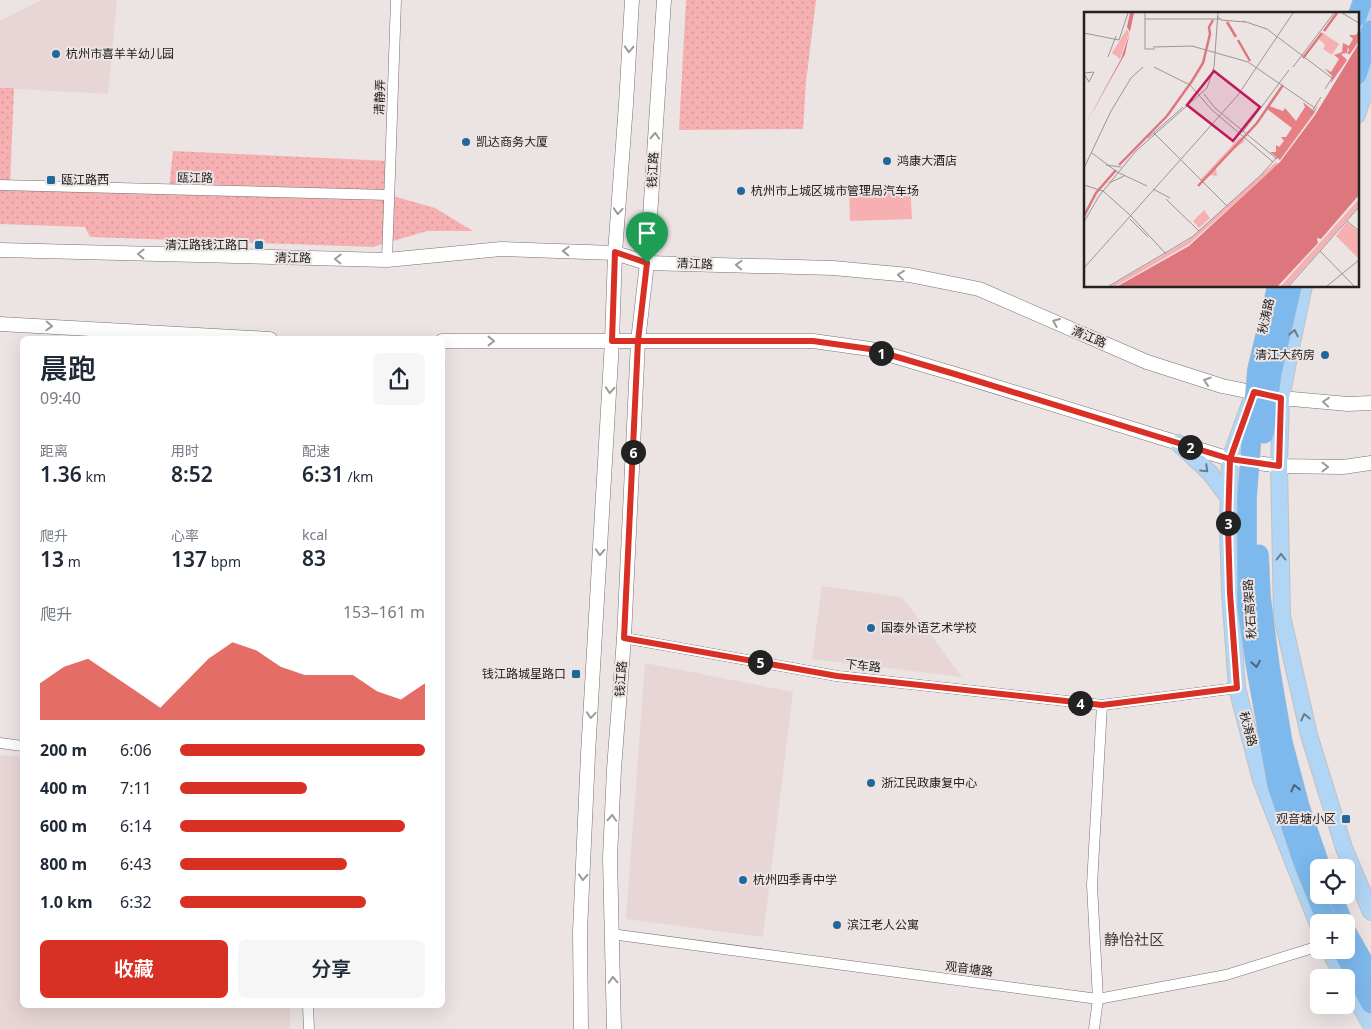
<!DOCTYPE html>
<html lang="zh">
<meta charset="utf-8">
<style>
:root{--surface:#fff;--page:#f6f6f7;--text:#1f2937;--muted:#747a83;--accent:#d93025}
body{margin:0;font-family:"Noto Sans","Noto Sans SC",sans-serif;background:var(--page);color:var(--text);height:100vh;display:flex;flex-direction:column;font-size:19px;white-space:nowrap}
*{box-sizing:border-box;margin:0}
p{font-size:16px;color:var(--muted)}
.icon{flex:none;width:28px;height:28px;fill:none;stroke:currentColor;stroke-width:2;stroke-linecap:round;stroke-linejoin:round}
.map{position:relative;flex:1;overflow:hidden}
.panel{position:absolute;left:20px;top:336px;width:425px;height:672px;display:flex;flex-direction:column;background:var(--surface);border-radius:8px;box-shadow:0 5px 20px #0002}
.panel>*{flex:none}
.tools{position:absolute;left:1310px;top:859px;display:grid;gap:10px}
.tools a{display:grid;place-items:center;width:45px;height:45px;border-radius:8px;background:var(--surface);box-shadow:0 5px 20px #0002;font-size:25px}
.pin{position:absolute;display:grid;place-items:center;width:42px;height:42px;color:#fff;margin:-51px -21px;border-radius:50% 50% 50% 0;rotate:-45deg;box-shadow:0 0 5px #0007}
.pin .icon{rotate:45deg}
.km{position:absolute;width:25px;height:25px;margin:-12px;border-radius:50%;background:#222;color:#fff;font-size:14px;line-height:25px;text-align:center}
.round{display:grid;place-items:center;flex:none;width:52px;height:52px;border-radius:8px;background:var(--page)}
.headline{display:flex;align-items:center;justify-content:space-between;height:85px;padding:0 20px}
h1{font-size:28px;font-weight:600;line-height:38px}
.figures{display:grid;grid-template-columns:repeat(3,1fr);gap:8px;height:85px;padding:5px 20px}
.figures div{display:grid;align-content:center}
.figures b{font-size:21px;font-weight:600}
.figures small{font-size:14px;font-weight:400}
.figures p{font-size:14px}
.chart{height:140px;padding:10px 20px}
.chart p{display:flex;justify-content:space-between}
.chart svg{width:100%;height:90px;margin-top:5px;fill:var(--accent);opacity:.7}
.primary-button{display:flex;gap:10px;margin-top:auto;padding:10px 20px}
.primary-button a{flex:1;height:58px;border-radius:8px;background:var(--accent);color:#fff;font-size:20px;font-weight:600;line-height:58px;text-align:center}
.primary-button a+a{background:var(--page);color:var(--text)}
ul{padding:0 20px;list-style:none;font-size:16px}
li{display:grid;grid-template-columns:80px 60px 1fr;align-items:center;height:38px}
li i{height:12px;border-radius:6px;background:var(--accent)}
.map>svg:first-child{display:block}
.built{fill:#e8d6d6}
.grass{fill:url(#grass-dots)}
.garden{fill:#f6b0b1}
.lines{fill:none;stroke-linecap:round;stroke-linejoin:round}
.street-casing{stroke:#797171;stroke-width:11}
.secondary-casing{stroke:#797171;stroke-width:15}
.primary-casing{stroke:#c2c1c1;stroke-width:18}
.highway-casing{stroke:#c2c1c1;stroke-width:20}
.street{stroke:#fff;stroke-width:10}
.secondary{stroke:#fff;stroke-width:14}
.primary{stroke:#b1d5f4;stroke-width:16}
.highway{stroke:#7db9ed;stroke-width:19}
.highway-bridge-casing{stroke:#c2c1c1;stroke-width:20;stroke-linecap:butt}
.highway-bridge{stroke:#7db9ed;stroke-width:19}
.oneway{stroke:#9c9b9b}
.oneway2{stroke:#6a7b8a}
.oneway3{stroke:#4c657d}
.route-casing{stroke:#fff;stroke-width:10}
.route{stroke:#d93025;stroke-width:6}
.poi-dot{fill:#22679c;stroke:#ece3e3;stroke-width:2}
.labels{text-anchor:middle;stroke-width:4;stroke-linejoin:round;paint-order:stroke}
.poi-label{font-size:12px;fill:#242121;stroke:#ece3e3;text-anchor:start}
.street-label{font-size:12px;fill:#242121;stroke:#ece3e3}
.quarter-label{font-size:15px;fill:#453e3e;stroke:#ece3e3}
.inset-river{fill:none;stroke:#de777d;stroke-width:2.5}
.inset-road{fill:none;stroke:#9c9595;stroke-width:1}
.view{fill:#c2185b;fill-opacity:0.15;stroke:#c2185b;stroke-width:2.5}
.inset-edge{fill:none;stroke:#242121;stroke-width:2.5}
</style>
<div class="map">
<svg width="1371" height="1029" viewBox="0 0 1371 1029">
<defs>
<pattern id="grass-dots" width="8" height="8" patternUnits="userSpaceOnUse" patternTransform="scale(1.25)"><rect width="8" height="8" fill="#f6b0b1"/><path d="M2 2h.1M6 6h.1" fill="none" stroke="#d39798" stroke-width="1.8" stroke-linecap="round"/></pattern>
</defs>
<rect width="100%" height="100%" fill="#ece3e3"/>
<g class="built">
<path d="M42,0H117L108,94L0,88V21Z"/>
<path d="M822,586L902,597L962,677L812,659Z"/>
<path d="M645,663L793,692L763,937L626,919Z"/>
<path d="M0,755L22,757V1006H290V1029H0Z"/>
</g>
<g class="grass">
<path d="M686,0H816L806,82L803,129L679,130Z"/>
<path d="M0,88H14L10,185L169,189L173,151L390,161L389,195L435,208L473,231H427L373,247L90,237L85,227L0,224Z"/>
</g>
<path class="garden" d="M910,185L912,219L850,221L849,187Z"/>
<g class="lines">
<g class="street-casing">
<g id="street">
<path d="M0,185L389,195"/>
<path d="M387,260L396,0"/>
<path d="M624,638L837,676L1102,705L1237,688"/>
<path d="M0,743L22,746"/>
<path d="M611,934L1098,999L1226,975L1319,946"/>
<path d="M308,1006L309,1029"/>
<path d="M1094,1029L1098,999L1092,885L1102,705"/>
</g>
</g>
<g class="secondary-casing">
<g id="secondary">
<path d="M0,250L387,260L501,249L615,253L647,263L833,268L909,275L979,289L1147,362L1222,386L1281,398L1348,404L1371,403"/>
<path d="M0,324L270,339"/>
<path d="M442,341H813L870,349L958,375L1230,459L1279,466L1343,467L1371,463"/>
<path d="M581,1029L580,931L588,754L612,341L615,253L626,104L632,0"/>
<path d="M614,1029L610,858L614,769L624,638L638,341L647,263L664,0"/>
</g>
</g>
<g class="primary-casing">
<g id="primary">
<path d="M1357,42L1369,5"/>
<path d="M1357,115L1371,72"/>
<path d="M1304,286L1290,352L1281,398L1279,466L1282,616L1309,735L1344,848L1371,912"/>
<path d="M1251,401L1230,459L1228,526L1230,593L1237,688L1261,780L1319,927"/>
<path d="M1178,443L1210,473L1229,498"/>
<path d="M1329,950L1344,978"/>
<path d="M1346,981L1371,1025"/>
</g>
</g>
<g class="highway-casing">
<g id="highway">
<path d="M1357,17L1363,0"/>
<path d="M1357,75L1371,30"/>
<path d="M1332,895L1343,922"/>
<path d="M1346,931L1371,975"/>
<path d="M1342,950L1371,1004"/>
</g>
</g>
<use href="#street" class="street"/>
<use href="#secondary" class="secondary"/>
<use href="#primary" class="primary"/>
<use href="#highway" class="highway"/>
<g class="highway-bridge-casing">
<g id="highway-bridge">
<path d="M1277,286L1257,370L1247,497V607L1255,662L1277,785L1304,865L1327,922"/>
<path d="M1264,434L1272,372L1292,286"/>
<path d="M1259,554L1261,597L1270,667L1283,743L1300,807L1321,868"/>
</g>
</g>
<use href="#highway-bridge" class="highway-bridge"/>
</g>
<defs><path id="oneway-chevron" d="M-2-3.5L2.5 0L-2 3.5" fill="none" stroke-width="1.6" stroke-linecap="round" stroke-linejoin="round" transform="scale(1.25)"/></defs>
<g class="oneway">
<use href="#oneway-chevron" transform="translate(629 49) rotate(93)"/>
<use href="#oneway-chevron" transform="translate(655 136) rotate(-87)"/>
<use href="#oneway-chevron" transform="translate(618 211) rotate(94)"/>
<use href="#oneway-chevron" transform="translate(566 251) rotate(-178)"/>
<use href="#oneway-chevron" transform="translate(141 254) rotate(-179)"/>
<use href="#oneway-chevron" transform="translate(338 259) rotate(-179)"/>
<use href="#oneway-chevron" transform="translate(739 265) rotate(-178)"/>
<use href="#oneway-chevron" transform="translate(901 275) rotate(-174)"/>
<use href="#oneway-chevron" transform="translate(1056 322) rotate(-157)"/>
<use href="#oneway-chevron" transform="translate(49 326) rotate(3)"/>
<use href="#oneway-chevron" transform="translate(491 341)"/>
<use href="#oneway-chevron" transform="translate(1207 381) rotate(-162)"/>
<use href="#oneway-chevron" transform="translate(610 390) rotate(93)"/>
<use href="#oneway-chevron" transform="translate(1326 402) rotate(-175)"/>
<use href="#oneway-chevron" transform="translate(1325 467)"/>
<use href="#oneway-chevron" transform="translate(600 552) rotate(93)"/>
<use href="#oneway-chevron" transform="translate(591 715) rotate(94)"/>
<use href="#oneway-chevron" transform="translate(612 818) rotate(-87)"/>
<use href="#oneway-chevron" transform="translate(583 877) rotate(93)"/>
<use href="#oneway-chevron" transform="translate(613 980) rotate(-92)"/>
</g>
<g class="oneway2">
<use href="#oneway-chevron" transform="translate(1294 333) rotate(-78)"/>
<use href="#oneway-chevron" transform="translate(1205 469) rotate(44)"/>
<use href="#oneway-chevron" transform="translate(1281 557) rotate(-90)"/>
<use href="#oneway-chevron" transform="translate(1305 717) rotate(-103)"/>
</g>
<g class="oneway3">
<use href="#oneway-chevron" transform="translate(1256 664) rotate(80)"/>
<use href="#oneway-chevron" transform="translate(1295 788) rotate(-104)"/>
</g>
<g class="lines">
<g class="route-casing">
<path id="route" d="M647,263L638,341H813L870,349L958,375L1230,459L1254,392L1281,398L1279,466L1230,459L1228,526L1230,593L1237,688L1102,705L837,676L624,638L638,341H612L615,252L647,263"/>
</g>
<use href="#route" class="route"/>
</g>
<g class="poi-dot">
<circle cx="56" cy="54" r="5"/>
<circle cx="466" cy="142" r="5"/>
<circle cx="887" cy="161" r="5"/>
<rect x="46" y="175" width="10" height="10" rx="2.5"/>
<circle cx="741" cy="191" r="5"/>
<rect x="254" y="240" width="10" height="10" rx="2.5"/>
<circle cx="1325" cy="355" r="5"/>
<circle cx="871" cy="628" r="5"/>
<rect x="571" y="669" width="10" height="10" rx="2.5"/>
<circle cx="871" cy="783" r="5"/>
<rect x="1341" y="814" width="10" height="10" rx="2.5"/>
<circle cx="743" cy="880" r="5"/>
<circle cx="837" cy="925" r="5"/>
</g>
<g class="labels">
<g class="poi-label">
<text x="66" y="58">杭州市喜羊羊幼儿园</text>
<text x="476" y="146">凯达商务大厦</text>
<text x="897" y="165">鸿康大酒店</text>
<text x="61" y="184">瓯江路西</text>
<text x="751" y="195">杭州市上城区城市管理局汽车场</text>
<text x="249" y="249" text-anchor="end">清江路钱江路口</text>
<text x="1315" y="359" text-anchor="end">清江大药房</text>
<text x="881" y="632">国泰外语艺术学校</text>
<text x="566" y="678" text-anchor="end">钱江路城星路口</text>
<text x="881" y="787">浙江民政康复中心</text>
<text x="1336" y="823" text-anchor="end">观音塘小区</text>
<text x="753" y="884">杭州四季青中学</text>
<text x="847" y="929">滨江老人公寓</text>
</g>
<g class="street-label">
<text transform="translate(380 97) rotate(-88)" y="4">清静弄</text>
<text transform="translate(653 170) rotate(-87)" y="4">钱江路</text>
<text transform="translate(195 178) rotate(1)" y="4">瓯江路</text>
<text transform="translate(293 258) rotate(1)" y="4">清江路</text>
<text transform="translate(695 264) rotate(2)" y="4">清江路</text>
<text transform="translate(1266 316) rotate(-78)" y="4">秋涛路</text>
<text transform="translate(1089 337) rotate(23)" y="4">清江路</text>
<text transform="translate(1250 609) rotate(-94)" y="4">秋石高架路</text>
<text transform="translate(863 666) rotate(6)" y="4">下车路</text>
<text transform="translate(621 679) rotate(-86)" y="4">钱江路</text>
<text transform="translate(1248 729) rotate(75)" y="4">秋涛路</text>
<text transform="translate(969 969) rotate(7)" y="4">观音塘路</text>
</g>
<g class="quarter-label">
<text x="1134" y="945">静怡社区</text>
</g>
</g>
<g transform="translate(1084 12)">
<rect width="275" height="275" fill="#ece3e3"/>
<path d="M43,17L45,21L36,47L28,41ZM239,21L255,32L248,43L239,37L241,33L235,27ZM156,125L161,129L144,142L132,157L133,164L127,163L118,170L116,168ZM192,150L194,152L161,182L105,232L32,274H26L105,228ZM275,187V194L204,274H197ZM120,198L126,206L115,216L109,209ZM263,210L275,220V247L252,224Z" fill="#f6b0b1"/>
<path d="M275,18V29L266,42H263L265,38L264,35L263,41L257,42L263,48L247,71L248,64L240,56L247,60L255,47L250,43L258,40L259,31L265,34L269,27L265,23H272ZM219,90L230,99L234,92L231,100L196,148L186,140H192V133L195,135L200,129L197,125H202L208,116L183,97L185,94L199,99L201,96L212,109L221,95Z" fill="#e77f85"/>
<path d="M46,1H50L41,42L0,115L37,47L46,20L43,15ZM275,31V183L237,227L233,226L234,231L194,274H34L105,234L196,150L231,103Z" fill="#de777d"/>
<path class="inset-river" d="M143,10L152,25M240,19L253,1M154,28L166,49M219,46L238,21M35,153L83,104L108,69L119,51L126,22L125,15L129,8M114,174L173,111L199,73M273,175L265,166L275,111M0,204L12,181L32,158"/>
<path class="inset-road" d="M61,1V37H71M258,1L275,11M133,4L137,8L161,10M61,7H137M159,9L183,17L248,66M0,21L35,28L44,1M69,35L108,34L164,50L231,96M24,45L32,24M70,55L106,73L128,98L189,150M209,55L250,1M0,62L5,70L10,60L1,61M241,77L253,58M120,82L131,96L193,147M225,104L237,85M70,121L143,194M158,121L205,58M64,126L99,95M8,141L33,160L63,174M22,153L37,155M0,156L27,99L47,66L59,55M25,171L40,164M0,173L19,179L47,204L82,242M69,177L86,186M82,187L115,219M46,207L64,225M263,209L275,219M0,210L15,184L52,139L123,76L130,55L134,1M236,239L270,274M0,256L154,83L209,1M25,274L108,225L177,163L202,135M205,274L275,195M243,274L275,248"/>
<path class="view" d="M130,59L176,95L149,129L103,93Z"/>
<rect width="275" height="275" class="inset-edge"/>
</g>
</svg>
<div class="tools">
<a><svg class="icon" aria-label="locate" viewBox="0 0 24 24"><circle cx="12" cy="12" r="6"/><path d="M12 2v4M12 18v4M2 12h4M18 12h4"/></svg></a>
<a>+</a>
<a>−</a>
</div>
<div class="pin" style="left:647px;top:263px;background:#1e9e55"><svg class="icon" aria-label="arrive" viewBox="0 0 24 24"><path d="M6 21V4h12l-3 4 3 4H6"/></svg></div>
<b class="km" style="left:881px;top:353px">1</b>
<b class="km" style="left:1190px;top:447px">2</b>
<b class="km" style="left:1228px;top:523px">3</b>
<b class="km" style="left:1080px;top:703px">4</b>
<b class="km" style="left:760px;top:662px">5</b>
<b class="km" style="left:633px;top:452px">6</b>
<section class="panel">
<div class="headline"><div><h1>晨跑</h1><p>09:40</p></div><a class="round"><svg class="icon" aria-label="share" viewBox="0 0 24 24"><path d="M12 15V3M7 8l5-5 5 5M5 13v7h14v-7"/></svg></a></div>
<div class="figures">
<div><p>距离</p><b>1.36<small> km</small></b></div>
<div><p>用时</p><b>8:52</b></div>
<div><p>配速</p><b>6:31<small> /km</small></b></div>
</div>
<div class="figures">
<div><p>爬升</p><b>13<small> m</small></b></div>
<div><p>心率</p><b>137<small> bpm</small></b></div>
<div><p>kcal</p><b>83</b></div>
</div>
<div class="chart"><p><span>爬升</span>153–161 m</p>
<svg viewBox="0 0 160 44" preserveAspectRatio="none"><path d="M0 44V26L10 18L20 14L30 22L40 30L50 38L60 26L70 14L80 6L90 10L100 18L110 22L120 22L130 22L140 30L150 34L160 26V44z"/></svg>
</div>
<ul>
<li><b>200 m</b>6:06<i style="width:100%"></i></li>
<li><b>400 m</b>7:11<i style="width:52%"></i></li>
<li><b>600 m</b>6:14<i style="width:92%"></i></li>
<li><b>800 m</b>6:43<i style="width:68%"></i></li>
<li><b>1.0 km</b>6:32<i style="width:76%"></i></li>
</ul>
<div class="primary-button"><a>收藏</a><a>分享</a></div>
</section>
</div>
